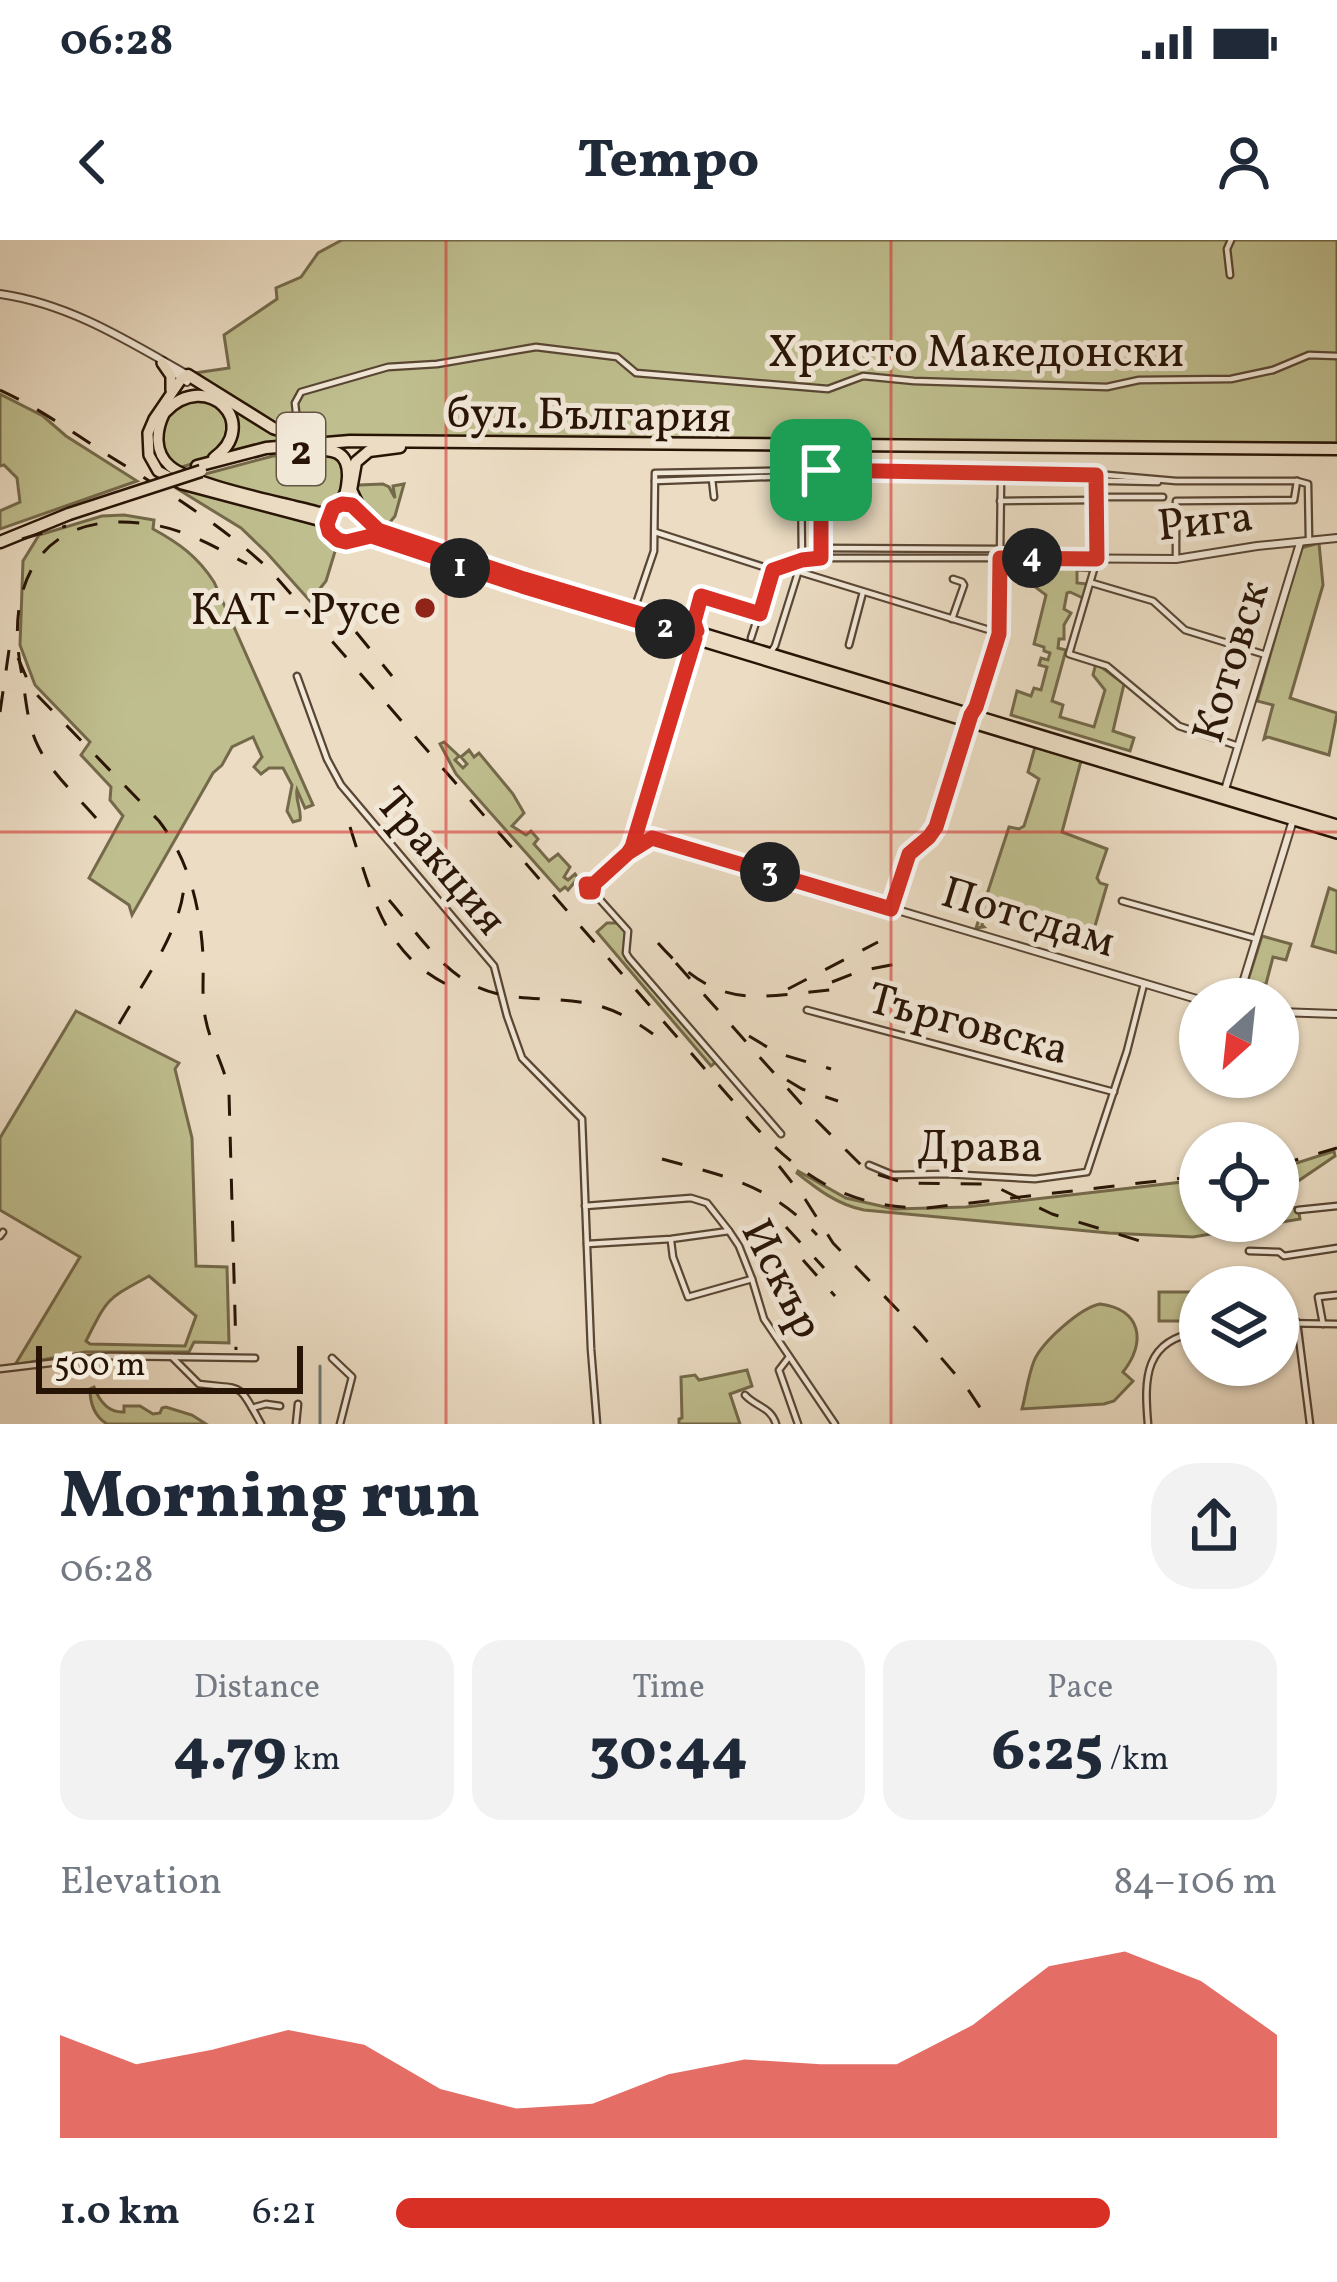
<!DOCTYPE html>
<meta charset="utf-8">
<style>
:root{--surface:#fff;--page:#f2f2f3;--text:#1f2937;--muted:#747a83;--accent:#d93025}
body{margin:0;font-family:Vollkorn,serif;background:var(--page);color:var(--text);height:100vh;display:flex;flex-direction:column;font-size:45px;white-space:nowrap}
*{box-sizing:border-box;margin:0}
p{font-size:39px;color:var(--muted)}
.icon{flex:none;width:66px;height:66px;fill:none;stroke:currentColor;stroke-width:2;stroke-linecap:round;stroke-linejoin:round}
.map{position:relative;height:1184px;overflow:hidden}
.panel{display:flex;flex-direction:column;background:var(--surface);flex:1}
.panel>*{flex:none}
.needle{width:78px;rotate:207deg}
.fabs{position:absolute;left:1179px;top:738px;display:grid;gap:24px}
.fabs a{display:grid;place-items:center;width:120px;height:120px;border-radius:50%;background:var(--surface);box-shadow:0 3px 9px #0004;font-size:60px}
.scale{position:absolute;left:36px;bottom:30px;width:267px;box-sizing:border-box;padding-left:12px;border:6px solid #281405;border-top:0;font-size:33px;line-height:42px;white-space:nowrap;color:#281405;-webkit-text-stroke:9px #f2e8d8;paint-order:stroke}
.pin{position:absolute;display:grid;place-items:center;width:102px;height:102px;color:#fff;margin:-51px;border-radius:24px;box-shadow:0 6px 18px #0006}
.km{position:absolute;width:60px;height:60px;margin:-30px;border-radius:50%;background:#222;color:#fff;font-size:33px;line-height:60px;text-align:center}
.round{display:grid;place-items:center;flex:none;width:126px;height:126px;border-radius:48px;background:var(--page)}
.overview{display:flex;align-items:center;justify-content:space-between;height:204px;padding:0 60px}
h1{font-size:66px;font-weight:800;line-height:90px}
.metrics{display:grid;grid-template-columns:repeat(3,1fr);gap:18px;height:204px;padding:12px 60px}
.metrics div{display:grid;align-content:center;border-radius:30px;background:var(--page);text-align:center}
.metrics b{font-size:60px;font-weight:800}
.metrics small{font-size:33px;font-weight:400}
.metrics p{font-size:33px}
.chart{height:336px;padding:24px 60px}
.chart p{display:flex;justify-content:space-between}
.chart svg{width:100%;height:216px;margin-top:12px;fill:var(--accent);opacity:.7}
ul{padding:0 60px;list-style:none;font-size:39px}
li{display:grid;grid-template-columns:192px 144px 1fr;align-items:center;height:90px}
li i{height:30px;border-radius:15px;background:var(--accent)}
.status{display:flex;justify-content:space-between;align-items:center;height:84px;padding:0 60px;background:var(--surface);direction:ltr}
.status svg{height:33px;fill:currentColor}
header{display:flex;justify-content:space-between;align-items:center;height:156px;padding:0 60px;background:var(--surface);font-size:54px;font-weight:800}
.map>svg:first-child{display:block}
.green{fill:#bfbe8e;stroke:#74694a;stroke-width:3;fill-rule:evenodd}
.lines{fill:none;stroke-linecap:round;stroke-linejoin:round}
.stream{stroke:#6e7773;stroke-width:3}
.minor-casing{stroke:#594634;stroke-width:9}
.tertiary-casing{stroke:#594634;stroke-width:10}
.primary-casing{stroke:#281405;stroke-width:14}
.trunk-casing{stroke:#281405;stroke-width:15}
.minor{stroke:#f2e8d8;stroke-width:4.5}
.tertiary{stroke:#f2e8d8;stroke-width:6}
.primary{stroke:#ebdcc3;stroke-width:9}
.trunk{stroke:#ebdcc3;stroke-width:10}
.rail{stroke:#281405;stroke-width:3;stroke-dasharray:21 21;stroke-linecap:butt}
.trunk-bridge-casing{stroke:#281405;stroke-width:15;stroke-linecap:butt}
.trunk-bridge{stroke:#ebdcc3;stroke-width:10}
.route-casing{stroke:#fff;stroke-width:24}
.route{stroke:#d93025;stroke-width:15}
.grid{fill:none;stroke:#d62828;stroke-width:3;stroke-opacity:0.55}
.poi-dot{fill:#8f2418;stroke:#f2e8d8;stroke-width:4.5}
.labels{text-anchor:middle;stroke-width:10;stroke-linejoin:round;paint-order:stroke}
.shield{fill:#f2e8d8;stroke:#655444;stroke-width:3}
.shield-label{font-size:42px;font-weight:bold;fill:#281405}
.street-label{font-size:45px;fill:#281405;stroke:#f2e8d8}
.poi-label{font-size:45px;fill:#281405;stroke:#f2e8d8;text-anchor:end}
</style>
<div class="status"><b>06:28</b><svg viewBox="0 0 49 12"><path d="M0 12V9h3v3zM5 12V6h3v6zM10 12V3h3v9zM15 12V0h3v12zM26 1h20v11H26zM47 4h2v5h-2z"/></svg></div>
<header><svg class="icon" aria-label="back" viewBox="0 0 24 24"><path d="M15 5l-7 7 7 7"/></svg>Tempo<svg class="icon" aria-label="person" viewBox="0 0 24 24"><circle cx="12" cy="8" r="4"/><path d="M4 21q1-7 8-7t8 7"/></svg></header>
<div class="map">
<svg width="1337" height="1184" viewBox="0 0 1337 1184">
<rect width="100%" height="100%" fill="#ebdcc3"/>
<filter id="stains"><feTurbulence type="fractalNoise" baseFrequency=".00167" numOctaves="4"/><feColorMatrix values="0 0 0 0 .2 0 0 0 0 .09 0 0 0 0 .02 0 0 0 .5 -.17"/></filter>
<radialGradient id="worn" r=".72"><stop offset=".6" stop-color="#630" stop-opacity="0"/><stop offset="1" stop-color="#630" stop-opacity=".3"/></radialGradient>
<g class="green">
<path d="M342,0H1337V203L313,199L288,192L195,133L229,128L224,95L277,59L276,48L301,37L318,13Z"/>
<path d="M0,154L43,176L66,196L137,241L0,289V271L20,262L17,238L4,225L0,226Z"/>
<path d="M198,157L224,169L229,197L210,218L176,229L160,207L165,175Z"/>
<path d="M222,160L301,201L219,217L234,195Z"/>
<path d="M326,212L343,220V256L322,270L194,237L273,216Z"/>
<path d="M175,243L316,283L337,305L326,341L310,361L267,313L241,288L171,245Z"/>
<path d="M383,244L389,247L395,258L393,246L404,244L395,276L387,286C368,284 357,266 355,247L359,245Z"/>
<path d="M124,275L154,280L153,289C179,303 198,317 214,342L313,565L305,568L297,550C295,560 302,570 300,580L293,582L287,571L292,545L283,528H269L261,534L254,527L262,517L253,497L232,507L222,525L213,533L132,675L129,665L89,638L123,576L110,560L111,547L81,515L90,502L35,445L20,405L23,321L39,295L102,276Z"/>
<path d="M1319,303L1323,345L1290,458L1337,473L1329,515L1268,497L1264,499L1273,465L1257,461L1301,308Z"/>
<path d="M1054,323H1093L1092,331L1077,330V343L1088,344L1083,358L1070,352L1067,353L1064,369L1071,373L1064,385V399H1059L1058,408L1066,410L1052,461L1063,465L1060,477L1094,487L1105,450L1093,435L1096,423L1124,444L1113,491L1134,498L1130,511L1011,475L1017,451L1031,456L1034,448L1041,450L1047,427L1039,425L1041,418L1048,420L1050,413L1044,411V407L1034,404L1046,355L1026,340L1050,339L1053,334Z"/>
<path d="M444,502L459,516L455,520L463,528L467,524L461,517L469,510L474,517L479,513L513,554L524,573L512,586L526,595L531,591L538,599L534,604L549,621L558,614L570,627L564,637L568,640L575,634L578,638L568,650L565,647L560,651L456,534L440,504Z"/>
<path d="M1035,507L1081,521L1062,592L1107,609L1097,638L1100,643L1107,645L1093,693L990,662L982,685L984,687L976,688L1009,587L1019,589L1024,586L1039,539L1028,532Z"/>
<path d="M1329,648L1337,651V713L1312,706Z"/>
<path d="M607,683H618L627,693L624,713L627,720L716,822L711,826L597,692Z"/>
<path d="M1262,696L1291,704L1286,720L1273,717L1266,744H1256L1251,759H1242Z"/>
<path d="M76,771L179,823L175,829L192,898L196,1026L227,1027L229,1103L194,1102L189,1112H85L15,1125L80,1017L0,970V898ZM149,1036L196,1076L185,1106L90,1104L86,1101C109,1056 106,1060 149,1036Z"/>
<path d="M1334,911L1335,916L1285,950L1288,967L1298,968L1300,979L1193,997L1109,993L864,970C838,965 817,949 797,933L798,931L846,958L894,969L966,967L1200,940V981H1278V929Z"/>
<rect x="1159" y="1052" width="41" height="29"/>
<path d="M1100,1064C1141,1069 1147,1102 1123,1132L1133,1141L1114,1161L1104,1164L1022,1169C1026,1154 1028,1136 1034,1121C1042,1102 1080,1068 1100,1064Z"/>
<path d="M747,1130L752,1146L730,1154L740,1184H679V1179L682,1178L681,1137L695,1135L699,1140Z"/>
<path d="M94,1147C99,1160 108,1173 124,1172V1166H140L153,1174L160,1173L162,1168L166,1167L192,1175L206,1184H107C94,1176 90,1164 90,1149Z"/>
</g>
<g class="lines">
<path class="stream" d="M320,1184V1126"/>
<g class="minor-casing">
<g id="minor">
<path d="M1230,35L1227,9L1231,0"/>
<path d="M317,200L297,181L295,163L301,152L388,127L437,124L536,107L617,117L636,133L828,149L863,136L914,141L1107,147L1139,140L1231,139L1273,130L1309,115L1337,116"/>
<path d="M821,235V318"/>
<path d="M712,239L714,257"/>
<path d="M655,241L821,235L1158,242"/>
<path d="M1297,241L1308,244L1309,299"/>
<path d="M1097,242V319L1069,414L1107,426L1179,486L1238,506"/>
<path d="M1097,257H1163"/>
<path d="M1000,261L1097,260"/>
<path d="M655,292L773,330L802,320L821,318H1000L1001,239"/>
<path d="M822,308L1000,309"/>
<path d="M1176,319V261L1294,260L1297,241"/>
<path d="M800,332L999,393"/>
<path d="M1092,343L1153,361L1185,390L1266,415"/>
<path d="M636,364L654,311L655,233L821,230L1096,234L1176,241H1297"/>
<path d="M952,379L964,345L962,342L953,339"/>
<path d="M697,391L694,382L701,356L759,374"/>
<path d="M751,398L773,330"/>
<path d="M849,405L863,352"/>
<path d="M770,413L775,406L802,320L801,233"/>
<path d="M297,436L327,519L341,545L494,726L507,776L522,818L582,879L591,1109L597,1184"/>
<path d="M964,506L974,484"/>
<path d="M594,653L628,691L626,713L629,718L781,894"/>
<path d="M1122,661L1257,699"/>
<path d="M891,669L909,614L929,597L936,587L968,484"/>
<path d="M807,770L1114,852"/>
<path d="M869,925L893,935L946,934L1035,939L1087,932L1127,811L1144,744"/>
<path d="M585,966L691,958L707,963L729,991L739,1006L752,1039L764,1079L835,1184"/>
<path d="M1298,970L1337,966"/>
<path d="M0,996L3,992"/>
<path d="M671,1001L673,1017L688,1057L752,1039"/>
<path d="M587,1004L671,999L729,991"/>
<path d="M1249,1011L1279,1012L1284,1016L1337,1008"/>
<path d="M1297,1082L1310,1184"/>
<path d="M1278,1083L1337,1084"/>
<path d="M1323,1084L1318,1057L1337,1055"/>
<path d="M172,1117L199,1144C244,1150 237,1140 261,1184"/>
<path d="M789,1117L779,1130L798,1184"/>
<path d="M332,1118L352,1137L340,1184"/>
<path d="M0,1129L109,1116L255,1118"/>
<path d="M745,1155C756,1167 771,1167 776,1184"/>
<path d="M252,1168L266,1164L280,1166"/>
<path d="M296,1184L298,1164"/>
<path d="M1148,1184C1144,1138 1144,1099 1200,1092"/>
</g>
</g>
<g class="tertiary-casing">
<g id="tertiary">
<path d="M0,54C70,64 128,101 188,135"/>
<path d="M170,129L187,142"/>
<path d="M971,478L976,468L999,393L1000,318L1176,319L1257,306L1337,298"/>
<path d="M1224,553L1300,303"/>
<path d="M640,581L644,592L655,598L1200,760"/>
<path d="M589,643L595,646L592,653L585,650Z"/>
<path d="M594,644L628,613L632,606L695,400"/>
<path d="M1238,759L1293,580"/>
<path d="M1278,772L1337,774"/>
</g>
</g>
<g class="primary-casing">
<g id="primary">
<path d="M162,123L171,136V150"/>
<path d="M188,135L182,138L154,179L148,193L149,215L158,231L182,244L318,280L328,289"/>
<path d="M164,174C156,191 154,212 170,226C192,245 285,263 317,272L324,273L333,269"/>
<circle cx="346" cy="283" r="19"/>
<path d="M362,273L372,286L388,294L507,334L1337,585"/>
<path d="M358,297L371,296L467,330L1337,593"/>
</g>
</g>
<g class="trunk-casing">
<g id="trunk">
<path d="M188,135L273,188L307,199"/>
<path d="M165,172C207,128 262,184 214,218"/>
<path d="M304,209C327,210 349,206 348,237C347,250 346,256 338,265"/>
<path d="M197,226L266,208L350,201L1337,209"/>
<path d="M360,269L351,250L356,222L369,211L400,207"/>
<path d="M0,302L69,274"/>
</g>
</g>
<use href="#minor" class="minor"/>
<use href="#tertiary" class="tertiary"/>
<use href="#primary" class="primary"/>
<use href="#trunk" class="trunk"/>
<g class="rail">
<path d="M0,150C39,168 75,194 111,217C166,251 223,286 270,330L752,883C802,939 850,968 927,968L1200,936"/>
<path d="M22,299L66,286"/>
<path d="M356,392L392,436"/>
<path d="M18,418L28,441L38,456L159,581C189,620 200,666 203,715C204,737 201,760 206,781C211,806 226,828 229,854L236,1110"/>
<path d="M0,472L9,410"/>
<path d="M96,578C76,555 51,533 38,506C27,484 26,458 22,435C2,337 47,266 154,285C186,290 219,309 247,324"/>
<path d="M350,587C372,655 384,719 457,749"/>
<path d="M389,660C415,690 439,728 475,746C510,763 549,756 586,763C611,767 632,779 653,794"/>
<path d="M658,703C721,774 756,756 841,749"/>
<path d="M676,723L813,877L867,931L905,943L990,944L1052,974L1150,1004"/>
<path d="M832,742L860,731L896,724"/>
<path d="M788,749L878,702"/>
<path d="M119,784C142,744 185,685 184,640"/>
<path d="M749,796L777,813L831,829"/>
<path d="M787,840L802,849L838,861"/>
<path d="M662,919C725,936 771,945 817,995"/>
<path d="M1278,925L1337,908"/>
<path d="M779,926L805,959L833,1003L919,1092L967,1148L991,1184"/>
<path d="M786,987L824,1028"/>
<path d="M803,1020L835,1056"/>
</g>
<g class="trunk-bridge-casing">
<path id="trunk-bridge" d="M69,274L201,231"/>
</g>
<use href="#trunk-bridge" class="trunk-bridge"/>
</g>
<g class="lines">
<g class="route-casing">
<path id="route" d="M821,230V318L802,320L773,330L760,374L701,356L694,382L697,391L524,339L522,346L371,296L346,302L338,300L329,292L327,284L333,268L342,264L352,265L378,290L524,339L522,346L695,398L632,607L628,613L594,644H586L587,652H593L594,644L628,613L652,598L891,669L909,614L929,597L936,587L971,475L976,467L999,394L1000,318L1097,319L1096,235L821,230"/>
</g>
<use href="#route" class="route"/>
</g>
<path class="grid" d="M446,0V1184M891,0V1184M0,592H1337"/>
<circle class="poi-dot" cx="425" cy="368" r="12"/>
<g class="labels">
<rect class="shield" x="277" y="173" width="48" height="72" rx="9"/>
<g class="shield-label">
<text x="301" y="224">2</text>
</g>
<g class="street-label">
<text x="976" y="126">Христо Македонски</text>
<text transform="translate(589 173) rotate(1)" y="16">бул. България</text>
<text transform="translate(1205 279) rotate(-6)" y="16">Рига</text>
<text transform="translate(1229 421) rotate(-73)" y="16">Котовск</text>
<text transform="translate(443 620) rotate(50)" y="16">Тракция</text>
<text transform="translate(1029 675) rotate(17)" y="16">Потсдам</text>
<text transform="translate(969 782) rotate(15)" y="16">Търговска</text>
<text x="980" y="921">Драва</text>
<text transform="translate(784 1038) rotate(63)" y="16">Искър</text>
</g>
<g class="poi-label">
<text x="401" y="384">КАТ - Русе</text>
</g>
</g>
<rect width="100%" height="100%" filter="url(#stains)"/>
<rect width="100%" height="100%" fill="url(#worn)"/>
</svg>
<div class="fabs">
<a><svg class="needle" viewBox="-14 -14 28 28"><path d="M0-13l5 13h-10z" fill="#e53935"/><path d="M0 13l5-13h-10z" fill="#747a83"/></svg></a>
<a><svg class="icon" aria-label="locate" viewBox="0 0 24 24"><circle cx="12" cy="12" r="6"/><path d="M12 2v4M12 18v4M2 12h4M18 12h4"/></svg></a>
<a><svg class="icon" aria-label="layers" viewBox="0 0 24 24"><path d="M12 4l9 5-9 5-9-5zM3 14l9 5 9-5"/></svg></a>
</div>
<div class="scale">500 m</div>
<div class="pin" style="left:821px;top:230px;background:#1e9e55"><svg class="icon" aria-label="arrive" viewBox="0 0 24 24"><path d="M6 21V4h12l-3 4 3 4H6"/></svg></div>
<b class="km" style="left:460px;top:328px">1</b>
<b class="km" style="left:665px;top:389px">2</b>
<b class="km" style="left:770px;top:632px">3</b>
<b class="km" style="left:1032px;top:318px">4</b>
</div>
<section class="panel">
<div class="overview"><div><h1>Morning run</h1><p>06:28</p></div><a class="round"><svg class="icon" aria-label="share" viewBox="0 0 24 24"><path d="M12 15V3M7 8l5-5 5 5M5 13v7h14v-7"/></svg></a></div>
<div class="metrics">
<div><p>Distance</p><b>4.79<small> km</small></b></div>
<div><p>Time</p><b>30:44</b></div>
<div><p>Pace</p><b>6:25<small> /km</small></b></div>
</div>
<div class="chart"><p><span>Elevation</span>84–106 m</p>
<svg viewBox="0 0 160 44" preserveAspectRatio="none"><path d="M0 44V23L10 29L20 26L30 22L40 25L50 34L60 38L70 37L80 31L90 28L100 29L110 29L120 21L130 9L140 6L150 12L160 23V44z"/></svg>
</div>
<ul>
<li><b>1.0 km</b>6:21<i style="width:81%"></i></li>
</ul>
</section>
